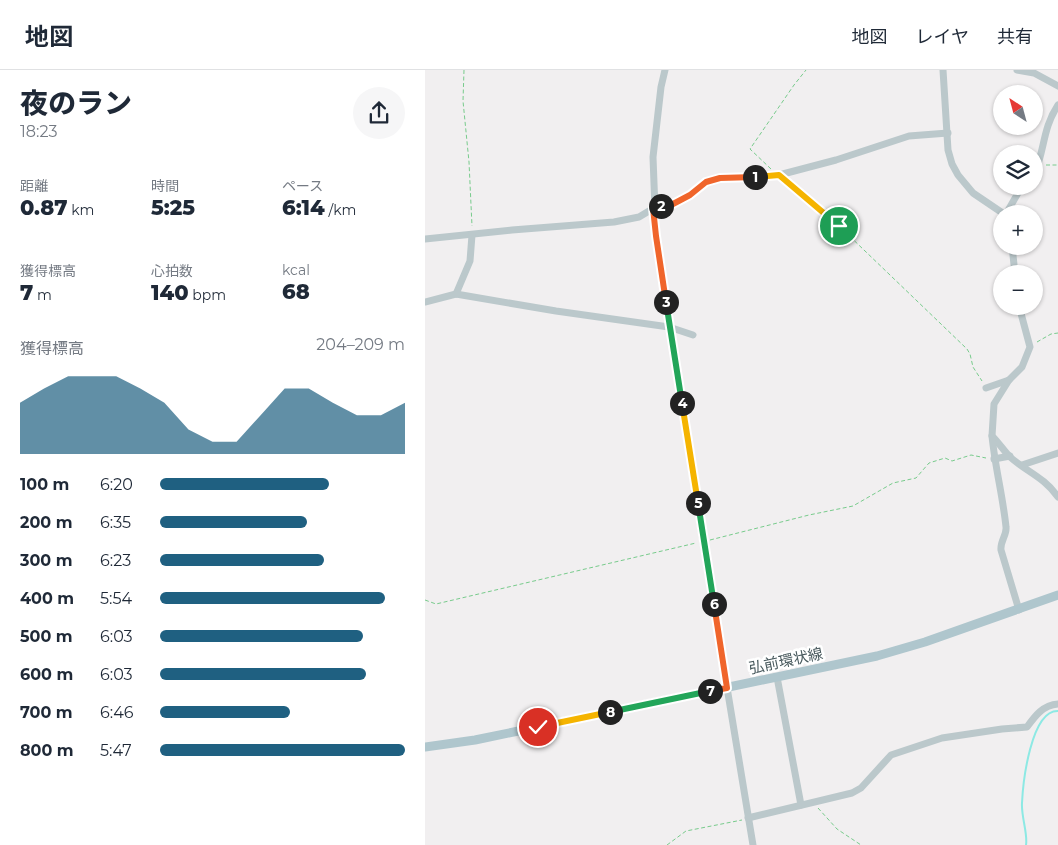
<!DOCTYPE html>
<html lang="ja">
<meta charset="utf-8">
<style>
:root{--surface:#fff;--page:#f6f6f7;--text:#1f2937;--muted:#747a83;--line:#e0e1e3;--accent:#1f6081}
body{margin:0;font-family:Montserrat,"Noto Sans JP",sans-serif;background:var(--page);color:var(--text);height:100vh;display:flex;flex-direction:column;font-size:19px;white-space:nowrap}
*{box-sizing:border-box;margin:0}
p{font-size:16px;color:var(--muted)}
.icon{flex:none;width:28px;height:28px;fill:none;stroke:currentColor;stroke-width:2;stroke-linecap:round;stroke-linejoin:round}
.map{position:relative;flex:1;overflow:hidden}
.side{display:flex;flex-direction:column;background:var(--surface);width:425px}
.side>*{flex:none}
.needle{width:32px;rotate:324deg}
.buttons{position:absolute;left:568px;top:15px;display:grid;gap:10px}
.buttons a{display:grid;place-items:center;width:50px;height:50px;border-radius:50%;background:var(--surface);box-shadow:0 1px 4px #0004;font-size:25px}
.pin{position:absolute;display:grid;place-items:center;width:42px;height:42px;color:#fff;margin:-21px;border:2px solid #fff;border-radius:50%;box-shadow:0 1px 5px #0007}
.km{position:absolute;width:25px;height:25px;margin:-12px;border-radius:50%;background:#222;color:#fff;font-size:14px;line-height:25px;text-align:center}
.round{display:grid;place-items:center;flex:none;width:52px;height:52px;border-radius:26px;background:var(--page)}
.overview{display:flex;align-items:center;justify-content:space-between;height:85px;padding:0 20px}
h1{font-size:28px;font-weight:800;line-height:38px}
.stats{display:grid;grid-template-columns:repeat(3,1fr);gap:8px;height:85px;padding:5px 20px}
.stats div{display:grid;align-content:center}
.stats b{font-size:21px;font-weight:800}
.stats small{font-size:14px;font-weight:400}
.stats p{font-size:14px}
.chart{height:140px;padding:10px 20px}
.chart p{display:flex;justify-content:space-between}
.chart svg{width:100%;height:90px;margin-top:5px;fill:var(--accent);opacity:.7}
ul{padding:0 20px;list-style:none;font-size:16px}
li{display:grid;grid-template-columns:80px 60px 1fr;align-items:center;height:38px}
li i{height:12px;border-radius:6px;background:var(--accent)}
header{display:flex;align-items:center;gap:30px;box-sizing:border-box;height:70px;padding:0 25px;background:var(--surface);border-bottom:1px solid var(--line)}
header strong{font-size:24px}
nav{display:flex;gap:28px;margin-inline-start:auto;font-size:18px}
main{display:flex;flex:1;min-height:0}
.map>svg:first-child{display:block}
.lines{fill:none;stroke-linecap:round;stroke-linejoin:round}
.stream{stroke:#8de9e4;stroke-width:2}
.path{stroke:#78cb8c;stroke-width:1;stroke-dasharray:4 2.5;stroke-linecap:butt}
.minor{stroke:#bbc8cb;stroke-width:7}
.major{stroke:#afc6cd;stroke-width:9}
.split-1-casing{stroke:#fff;stroke-width:10}
.split-2-casing{stroke:#fff;stroke-width:10}
.split-3-casing{stroke:#fff;stroke-width:10}
.split-4-casing{stroke:#fff;stroke-width:10}
.split-5-casing{stroke:#fff;stroke-width:10}
.split-6-casing{stroke:#fff;stroke-width:10}
.split-7-casing{stroke:#fff;stroke-width:10}
.split-8-casing{stroke:#fff;stroke-width:10}
.split-9-casing{stroke:#fff;stroke-width:10}
.split-1{stroke:#f5b400;stroke-width:6}
.split-2{stroke:#f0652b;stroke-width:6}
.split-3{stroke:#f0652b;stroke-width:6}
.split-4{stroke:#22a559;stroke-width:6}
.split-5{stroke:#f5b400;stroke-width:6}
.split-6{stroke:#22a559;stroke-width:6}
.split-7{stroke:#f0652b;stroke-width:6}
.split-8{stroke:#22a559;stroke-width:6}
.split-9{stroke:#f5b400;stroke-width:6}
.labels{text-anchor:middle;stroke-width:5;stroke-linejoin:round;paint-order:stroke}
.street-label{font-size:15px;fill:#47585c;stroke:#fff}
</style>
<header>
<strong>地図</strong>
<nav><a>地図</a><a>レイヤ</a><a>共有</a></nav>
</header>
<main>
<section class="side">
<div class="overview"><div><h1>夜のラン</h1><p>18:23</p></div><a class="round"><svg class="icon" aria-label="share" viewBox="0 0 24 24"><path d="M12 15V3M7 8l5-5 5 5M5 13v7h14v-7"/></svg></a></div>
<div class="stats">
<div><p>距離</p><b>0.87<small> km</small></b></div>
<div><p>時間</p><b>5:25</b></div>
<div><p>ペース</p><b>6:14<small> /km</small></b></div>
</div>
<div class="stats">
<div><p>獲得標高</p><b>7<small> m</small></b></div>
<div><p>心拍数</p><b>140<small> bpm</small></b></div>
<div><p>kcal</p><b>68</b></div>
</div>
<div class="chart"><p><span>獲得標高</span>204–209 m</p>
<svg viewBox="0 0 160 44" preserveAspectRatio="none"><path d="M0 44V19L10 12L20 6L30 6L40 6L50 12L60 19L70 32L80 38L90 38L100 25L110 12L120 12L130 19L140 25L150 25L160 19V44z"/></svg>
</div>
<ul>
<li><b>100 m</b>6:20<i style="width:69%"></i></li>
<li><b>200 m</b>6:35<i style="width:60%"></i></li>
<li><b>300 m</b>6:23<i style="width:67%"></i></li>
<li><b>400 m</b>5:54<i style="width:92%"></i></li>
<li><b>500 m</b>6:03<i style="width:83%"></i></li>
<li><b>600 m</b>6:03<i style="width:84%"></i></li>
<li><b>700 m</b>6:46<i style="width:53%"></i></li>
<li><b>800 m</b>5:47<i style="width:100%"></i></li>
</ul>
</section>
<div class="map">
<svg width="633" height="775" viewBox="0 0 633 775">
<rect width="100%" height="100%" fill="#f1eff0"/>
<g class="lines">
<path class="stream" d="M601,775C603,764 596,746 597,733C598,712 606,640 633,641"/>
<g class="path">
<path d="M39,0L38,31L44,92L47,156"/>
<path d="M621,95H633"/>
<path d="M346,99L325,79L369,15L381,0"/>
<path d="M361,111L414,156L542,279L545,284L548,297L557,311"/>
<path d="M612,272L626,264L633,263"/>
<path d="M285,470L384,445L428,436L468,413L491,408L504,393L520,388L527,391L546,385L561,388"/>
<path d="M0,530L11,534L271,473"/>
<path d="M393,738L412,759L436,775"/>
<path d="M242,775L261,761L317,750"/>
</g>
<g class="minor">
<path d="M240,0L236,17L228,87L231,166L278,472L328,775"/>
<path d="M518,0L523,80L527,94L533,105L548,123L579,144"/>
<path d="M592,0L609,3L633,16"/>
<path d="M609,105C620,81 617,59 633,35"/>
<path d="M581,144L597,116"/>
<path d="M0,169L87,160L189,152L214,147L229,138L248,134L265,125L281,112L295,108L354,105L411,90L484,66L523,63"/>
<path d="M587,176L590,204"/>
<path d="M31,224L45,191L47,165"/>
<path d="M0,232L31,224L131,241L244,257L268,265"/>
<path d="M594,236L605,277L597,297L584,310L569,334L567,366C574,373 579,381 585,387C602,402 619,407 633,427"/>
<path d="M561,318L584,310"/>
<path d="M567,366C570,397 578,427 581,457C582,465 575,471 576,480L594,540"/>
<path d="M569,389L585,386"/>
<path d="M597,395L633,383"/>
<path d="M352,607L376,735"/>
<path d="M323,748L427,723L436,718L466,685L517,668L577,659L602,657C610,646 618,635 633,634"/>
</g>
<path class="major" d="M0,677L50,670L113,657L452,586L500,572L633,525"/>
</g>
<g class="lines">
<g class="split-1-casing">
<path id="split-1" d="M330,107L354,105L414,156"/>
</g>
<g class="split-2-casing">
<path id="split-2" d="M236,136L248,134L265,125L281,112L295,108L330,107"/>
</g>
<g class="split-3-casing">
<path id="split-3" d="M236,136L228,138L231,166L241,232"/>
</g>
<g class="split-4-casing">
<path id="split-4" d="M241,232L257,333"/>
</g>
<g class="split-5-casing">
<path id="split-5" d="M257,333L273,433"/>
</g>
<g class="split-6-casing">
<path id="split-6" d="M273,433L289,534"/>
</g>
<g class="split-7-casing">
<path id="split-7" d="M285,621L302,618L289,534"/>
</g>
<g class="split-8-casing">
<path id="split-8" d="M185,642L285,621"/>
</g>
<g class="split-9-casing">
<path id="split-9" d="M113,657L185,642"/>
</g>
<use href="#split-1" class="split-1"/>
<use href="#split-2" class="split-2"/>
<use href="#split-3" class="split-3"/>
<use href="#split-4" class="split-4"/>
<use href="#split-5" class="split-5"/>
<use href="#split-6" class="split-6"/>
<use href="#split-7" class="split-7"/>
<use href="#split-8" class="split-8"/>
<use href="#split-9" class="split-9"/>
</g>
<g class="labels">
<g class="street-label">
<text transform="translate(361 591) rotate(-12)" y="5">弘前環状線</text>
</g>
</g>
</svg>
<div class="buttons">
<a><svg class="needle" viewBox="-14 -14 28 28"><path d="M0-13l5 13h-10z" fill="#e53935"/><path d="M0 13l5-13h-10z" fill="#747a83"/></svg></a>
<a><svg class="icon" aria-label="layers" viewBox="0 0 24 24"><path d="M12 4l9 5-9 5-9-5zM3 14l9 5 9-5"/></svg></a>
<a>+</a>
<a>−</a>
</div>
<div class="pin" style="left:414px;top:156px;background:#1e9e55"><svg class="icon" aria-label="arrive" viewBox="0 0 24 24"><path d="M6 21V4h12l-3 4 3 4H6"/></svg></div>
<div class="pin" style="left:113px;top:657px;background:#d93025"><svg class="icon" aria-label="check" viewBox="0 0 24 24"><path d="M5 12l5 5 9-10"/></svg></div>
<b class="km" style="left:330px;top:107px">1</b>
<b class="km" style="left:236px;top:136px">2</b>
<b class="km" style="left:241px;top:232px">3</b>
<b class="km" style="left:257px;top:333px">4</b>
<b class="km" style="left:273px;top:433px">5</b>
<b class="km" style="left:289px;top:534px">6</b>
<b class="km" style="left:285px;top:621px">7</b>
<b class="km" style="left:185px;top:642px">8</b>
</div>
</main>
